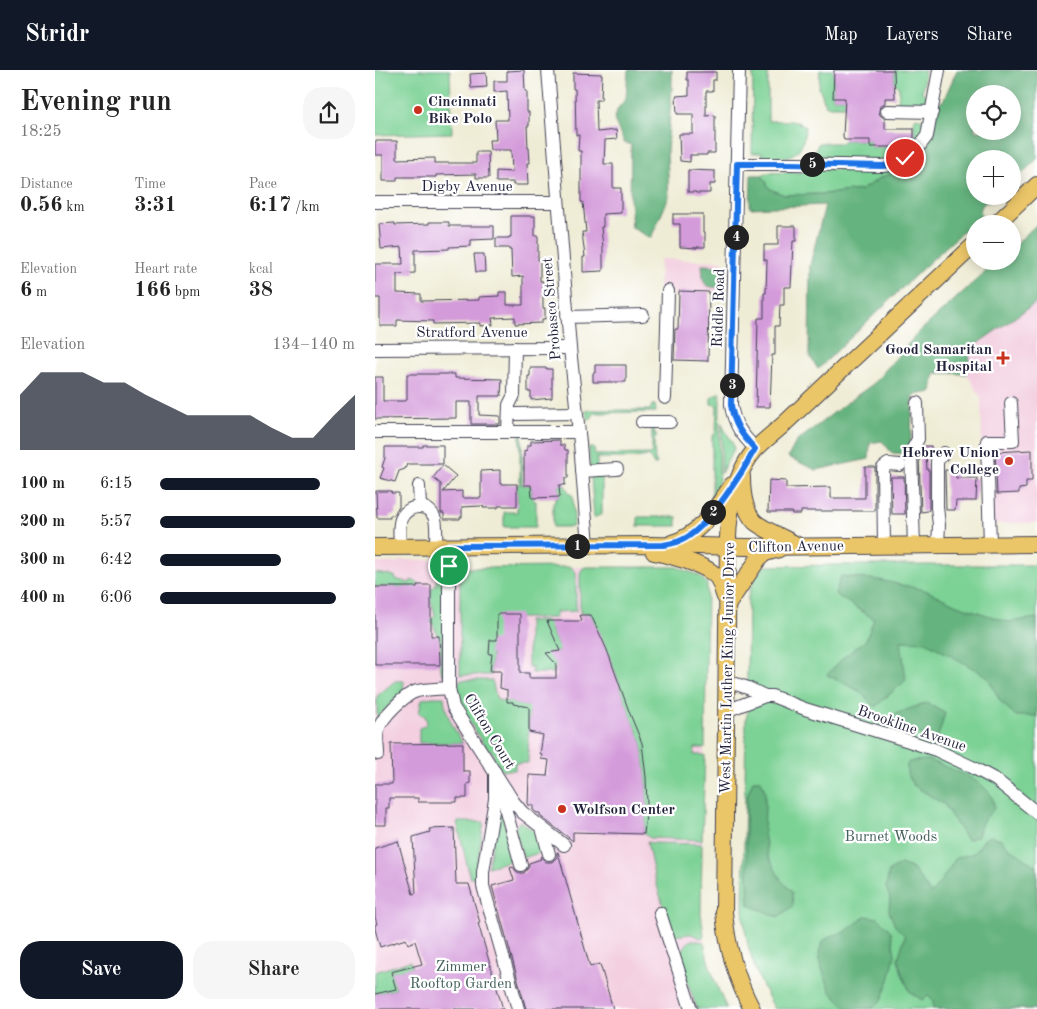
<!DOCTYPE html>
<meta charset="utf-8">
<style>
:root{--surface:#fff;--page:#f6f6f6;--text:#222;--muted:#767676;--accent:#111827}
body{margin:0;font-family:"Old Standard TT",serif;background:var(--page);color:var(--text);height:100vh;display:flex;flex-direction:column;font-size:19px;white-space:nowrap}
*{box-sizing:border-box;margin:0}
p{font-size:16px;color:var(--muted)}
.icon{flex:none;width:28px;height:28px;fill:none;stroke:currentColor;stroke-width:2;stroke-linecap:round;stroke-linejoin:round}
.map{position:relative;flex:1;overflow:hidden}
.side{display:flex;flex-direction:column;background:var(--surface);width:375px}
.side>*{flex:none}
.tools{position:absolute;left:591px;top:15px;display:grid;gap:10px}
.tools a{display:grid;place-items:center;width:55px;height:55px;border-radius:50%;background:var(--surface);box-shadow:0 2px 12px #0003;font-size:25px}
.pin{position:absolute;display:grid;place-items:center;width:42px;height:42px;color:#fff;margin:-21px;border:2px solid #fff;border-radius:50%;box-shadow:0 1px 5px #0007}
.km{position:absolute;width:25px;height:25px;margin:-12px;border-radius:50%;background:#222;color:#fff;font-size:14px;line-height:25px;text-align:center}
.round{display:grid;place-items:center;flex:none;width:52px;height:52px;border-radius:20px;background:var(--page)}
.head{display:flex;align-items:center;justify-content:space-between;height:85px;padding:0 20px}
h1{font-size:28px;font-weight:800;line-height:38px}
.metrics{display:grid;grid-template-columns:repeat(3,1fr);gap:8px;height:85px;padding:5px 20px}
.metrics div{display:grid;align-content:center}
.metrics b{font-size:21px;font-weight:800}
.metrics small{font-size:14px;font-weight:400}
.metrics p{font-size:14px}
.chart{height:140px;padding:10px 20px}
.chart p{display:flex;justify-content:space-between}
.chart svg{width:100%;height:90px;margin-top:5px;fill:var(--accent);opacity:.7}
.cta{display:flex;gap:10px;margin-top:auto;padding:10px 20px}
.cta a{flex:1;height:58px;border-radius:20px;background:var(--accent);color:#fff;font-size:20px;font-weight:800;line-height:58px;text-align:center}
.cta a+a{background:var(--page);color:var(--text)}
ul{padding:0 20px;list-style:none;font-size:16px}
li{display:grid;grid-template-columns:80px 60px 1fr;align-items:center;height:38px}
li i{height:12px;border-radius:6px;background:var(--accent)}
header{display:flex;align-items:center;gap:30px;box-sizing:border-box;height:70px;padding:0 25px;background:var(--accent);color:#fff}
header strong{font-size:24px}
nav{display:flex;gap:28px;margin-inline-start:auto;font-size:18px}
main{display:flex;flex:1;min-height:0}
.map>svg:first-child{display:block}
.built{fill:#f3cfe0}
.green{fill:#7cd194;stroke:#4f7a68}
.forest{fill:#65b37e;stroke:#446a5c;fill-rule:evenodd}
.building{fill:#d49bda}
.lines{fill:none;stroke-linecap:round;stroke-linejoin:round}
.minor-casing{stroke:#414052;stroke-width:14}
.major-casing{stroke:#414052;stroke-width:18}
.minor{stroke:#fff;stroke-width:12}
.major{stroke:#ebc669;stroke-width:16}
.route-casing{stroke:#fff;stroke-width:10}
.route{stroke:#1a73e8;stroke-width:6}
.poi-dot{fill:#c8321e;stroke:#fff;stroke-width:2}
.labels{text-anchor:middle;stroke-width:4.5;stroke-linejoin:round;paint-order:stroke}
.poi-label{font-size:15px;font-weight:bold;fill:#22223b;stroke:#fff;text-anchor:start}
.street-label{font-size:15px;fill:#22223b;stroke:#fff}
.park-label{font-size:15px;fill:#425f5a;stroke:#fff}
</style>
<header>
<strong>Stridr</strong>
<nav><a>Map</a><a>Layers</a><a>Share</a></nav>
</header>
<main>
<section class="side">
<div class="head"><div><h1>Evening run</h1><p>18:25</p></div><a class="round"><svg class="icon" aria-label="share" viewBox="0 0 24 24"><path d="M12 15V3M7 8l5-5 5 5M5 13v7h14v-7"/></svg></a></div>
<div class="metrics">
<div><p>Distance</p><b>0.56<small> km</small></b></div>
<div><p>Time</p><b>3:31</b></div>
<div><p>Pace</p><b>6:17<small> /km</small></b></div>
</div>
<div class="metrics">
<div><p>Elevation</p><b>6<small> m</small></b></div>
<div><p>Heart rate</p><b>166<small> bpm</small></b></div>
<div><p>kcal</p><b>38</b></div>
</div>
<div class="chart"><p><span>Elevation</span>134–140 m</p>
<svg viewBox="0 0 160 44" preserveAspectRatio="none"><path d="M0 44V17L10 6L20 6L30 6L40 11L50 11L60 17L70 22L80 27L90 27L100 27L110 27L120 33L130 38L140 38L150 27L160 17V44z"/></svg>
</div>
<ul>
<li><b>100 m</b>6:15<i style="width:82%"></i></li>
<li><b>200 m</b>5:57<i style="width:100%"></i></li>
<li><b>300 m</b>6:42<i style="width:62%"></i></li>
<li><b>400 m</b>6:06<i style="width:90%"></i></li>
</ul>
<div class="cta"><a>Save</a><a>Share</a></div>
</section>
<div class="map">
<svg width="662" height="939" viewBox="0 0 662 939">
<rect width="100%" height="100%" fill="#fff"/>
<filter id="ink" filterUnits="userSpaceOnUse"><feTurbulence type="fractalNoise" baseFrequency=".02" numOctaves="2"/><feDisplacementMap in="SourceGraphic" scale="10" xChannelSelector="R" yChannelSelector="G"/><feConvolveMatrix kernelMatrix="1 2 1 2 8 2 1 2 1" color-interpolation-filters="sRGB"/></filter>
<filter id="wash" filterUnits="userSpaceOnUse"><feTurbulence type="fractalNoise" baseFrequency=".0096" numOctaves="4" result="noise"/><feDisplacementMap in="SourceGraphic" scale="20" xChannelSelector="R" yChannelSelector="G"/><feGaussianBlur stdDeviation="1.12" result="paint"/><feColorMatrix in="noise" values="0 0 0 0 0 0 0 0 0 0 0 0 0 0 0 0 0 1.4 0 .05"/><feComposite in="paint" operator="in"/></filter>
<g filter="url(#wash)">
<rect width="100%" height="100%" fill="#efecd5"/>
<g class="built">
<path d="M285,189L348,191V222L304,221V226H298V220H284Z"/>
<path d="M662,232V453L608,454L606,328L592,304L596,278Z"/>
<path d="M26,490H57L64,492L68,497H302L325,506L330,511L332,515L326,843L331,886L341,917L352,939H0V493H22Z"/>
</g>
<g class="green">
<path d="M0,0H75L77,63L0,65Z"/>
<path d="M378,0H393V51C404,51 421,49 430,56C429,88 414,88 387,89V83H377Z"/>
<path d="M445,0H459L458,28H470V36H451L450,32L448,30L447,24L444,19Z"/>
<path d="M520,0H550L547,22L554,28L553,32L550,34L523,36L524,17L519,13Z"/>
<path d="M541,47L545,48L549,54C545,73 528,88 508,90C499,91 490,90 481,90C466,90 452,90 438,90L437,86L444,73H468L469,70H495L496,77H533V73H539V50Z"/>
<path d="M546,83L535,96L505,108L496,114L486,120L448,124L409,125L395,119L387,105L391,103L435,102L436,99L515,100Z"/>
<path d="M345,322L344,409L340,424L335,431L337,419V366L341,363L342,335L336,334V328Z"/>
<path d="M277,335H280L281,342L220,343L218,345L216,349H212L211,340H275Z"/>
<path d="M347,353C349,362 358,369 359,379L346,403Z"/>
<path d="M277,356H280L279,364H281V368H279L280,392H282L281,394L279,395L274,386L259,388H222V397L215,398L214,378H219L220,385L277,384Z"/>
<path d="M145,364H147V415H156L157,427H158L159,431H161V457H129V442H142V414H145Z"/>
<path d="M227,406V444L219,448L216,407Z"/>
<path d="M184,415H190L194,423L198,426L199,452L197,457H178V432L181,431V427H185Z"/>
<rect x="263" y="447" width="39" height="9"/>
<path d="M460,495H662V939H400C380,905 371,879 368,840L371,649L373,641L372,606L373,527C376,516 381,502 391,496Z"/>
<path d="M196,497L201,502V541L180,542L181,548H145L122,570L117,584L115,600L116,601V605H85V512C85,504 86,499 94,498Z"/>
<path d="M211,497H302L325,506L332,514L330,678H320L319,685H330L327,770L275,768L269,764L272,734L271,707L267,673L255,644L232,580L215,543H205V503L208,498Z"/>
<path d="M63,502L68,503L69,605H67L65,594L66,572L56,550L60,545L57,534L56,533V520L61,514Z"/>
<path d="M0,503L20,506V509L35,513L36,510L44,513L42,521H38L37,517H0Z"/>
<path d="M153,551H172L185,581L172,583L184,597H179V603H157V597H153Z"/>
<path d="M85,610H117L122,630L138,632V634L173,640L154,642L153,693H140V700H126L118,688L119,685L115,679L112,680C102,664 84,637 81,618Z"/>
<path d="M20,611H29L28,622L2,648V626Z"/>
<path d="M57,627H69C70,643 79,660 88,673H44V658L49,656L52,652L50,646L44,643L47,629Z"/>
<path d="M124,739H125L141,789L113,797Z"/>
<path d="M145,751L162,763L166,780L164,783L148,788L140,758Z"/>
<path d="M82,752H109L100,808H95Z"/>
<path d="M272,772L278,773L327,774L326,843L329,866L326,868L316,864L297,866L279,805Z"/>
<path d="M318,870L329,872C333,896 342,917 352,939H322L303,886L314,871Z"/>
<path d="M35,891L37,897L16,902L21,919L0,924V902Z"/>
</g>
<g class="forest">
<path d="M253,0H297V18L292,81L294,127L276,168L257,158L255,130L256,75L249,72L239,50L243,38L251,29Z"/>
<path d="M582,0H662V89L638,113V89H600V126H625L622,130L609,133L605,139L606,145L548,198L443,299L434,285L435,195L450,135L375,138L376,105H387L395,119L409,125L448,124L486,120L496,114L505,108L535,96L553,74L562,34L568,31ZM600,24H638V61H600Z"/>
<path d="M662,154V232L596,278L592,304L560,303L557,322L538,325L535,384L517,383L507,371L495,373L494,389L441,400L413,387L421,372L470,334L498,314L543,263L622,191H638V177Z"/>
<path d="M327,195L348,196V218C326,217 329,215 327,195Z"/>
<path d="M466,506L504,510L550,520L582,535L633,552L662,548V646H641L625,631L612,606L551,572L526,571L531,610L500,637L484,621L452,605L469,587L491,570L499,549L460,524Z"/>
<path d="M551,633L570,643L562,670L507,651L520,644Z"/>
<path d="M553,690C571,697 603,707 615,724C618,727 619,734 619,739L607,752L603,766L592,770L575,744L570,735L538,715L532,703V695L534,692L538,691Z"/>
<path d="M378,710H386L390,721V737L389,763L393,786L406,810L417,822L418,836L403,847L374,835L371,770V746L372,726Z"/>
<path d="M616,766L626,769L633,777L662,797V939H558V930L553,926L547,930L535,922L527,904L523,889L530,866L520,856L514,841L515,828L511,817L514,801L526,794L538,799L556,824L566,811L581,788L599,783L610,769Z"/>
<path d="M491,846L503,848L516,861L520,885L514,910L506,931L498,938L476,939L471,938L456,922L447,899L444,883L447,872L455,866L470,862Z"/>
</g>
<g id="blocks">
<g class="building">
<path d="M149,0L150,21H152V42H154V56H152L153,78H154L155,93H152L153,115H138V112H121V101L137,102L136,80H115L114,70H121L120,50H133L132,21L119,22V11H132V1Z"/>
<path d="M459,0H519L520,28H510V33L505,36L504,41L505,45L510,49V59H539V69L536,73H533V76L532,77H495V70H469L468,66L470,28H458Z"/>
<path d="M312,2H341V10H338V21H331V46L340,45V83H332V85H315V92L305,91L304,64H318V44H302L301,26L314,25V10H312Z"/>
<path d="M111,3L112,17L96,18L95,4Z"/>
<path d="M198,3L227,4L226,30H221L222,62L241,60L242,69L230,70L229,94H238V118H246V143L228,144V157H226L228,177V201L208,202V187H210L207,162H211L208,132H206V81H203L204,65H201L200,19H198Z"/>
<path d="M0,71H22V89L60,88V93H101V82H113L114,108H101V104L61,105V107H22V111H8V85H0Z"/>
<path d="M313,100L340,101V114H335V123H321V122H313Z"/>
<path d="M298,144H328V162H330V177H322V178L305,177V154H298Z"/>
<path d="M136,146H160V166H163V190H165V211H168V238H170V249H167V253L140,254V247L117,248L118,255L105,256V253L58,254V251L22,250V256H5V228H0V194H28L27,177L6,179L4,154L20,153V155L54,154V152H74V156H119V169L96,170V176L74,177V179L40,180V203L22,204V223L46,224V231L104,230V227L124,226V222H132V235H148V206L137,207L136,180H134V178H121V168H134V167H136Z"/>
<path d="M403,156H421V171H418L416,217H409V235H405L404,256H400V285H397L395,337H381L383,248H389V223H391L392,190H389V175H403Z"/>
<path d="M99,184H109L110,202H101Z"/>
<path d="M304,221L334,222L333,291L299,290L300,259H303Z"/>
<path d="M220,295H251V312H218V303H220Z"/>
<path d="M155,298H172V299H177V328L156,330V322H153V306H155Z"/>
<path d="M32,304H80V308L127,309L126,326H104V345L125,346V354H96V332H81V348L0,349V307H8V331H29L32,330Z"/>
<path d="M185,370V375H189L190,380H193V408H190V415H184L185,427L157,428L156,415H149V381L152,380V375H156V371Z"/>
<path d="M48,375H68V394H32L30,399L24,401L20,412L5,408L9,398L7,397L10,388V377H48Z"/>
<path d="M548,376H556L557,384H551L552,400H554V440L553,441L546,442L544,384Z"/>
<path d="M657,380V411H651V418L644,419V423L622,424L620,382Z"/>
<path d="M68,395L81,406L68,422L87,421V428H106V401L125,400V414H142V436H123V438H108L109,437L106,436L87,437V447H85V449H69V443H66V414L58,408Z"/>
<path d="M490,397H500V441H426V444H417V442H393L394,410L411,411V418L456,417V428H490Z"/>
<path d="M570,400H581V408H602L601,431H581L580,440H571Z"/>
<path d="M516,407H529L530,444H517Z"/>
<path d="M1,421H17L16,423H24V438L22,439L19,445H15V448H2Z"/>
<path d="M42,515H56V566H64L65,595H0V517H42Z"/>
<path d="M122,544H145V603H154V608H181V594L171,583L185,581L172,551H207L205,545H216L232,580L255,644L267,673L271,707L272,734L269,764L198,762V771L165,746V743H162L158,740V735H153L154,705L172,706L174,690L166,689L167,685L165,684L168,665L154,662V637L138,634V632H132V620L125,618L126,601H115L117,584H114L115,570H122Z"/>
<path d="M88,673V701H95V713L92,714V728H82V732H43V728H14V738H11V755H0V714H17L16,674Z"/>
<path d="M79,758L81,814H94L105,853H103L128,939H0V924L21,919L16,902L47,894L40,871L33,874L31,869L5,877L0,859V855L2,854L0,847V778L23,771L38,824L41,823L38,767L55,762L54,759Z"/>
<path d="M182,782H183L215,897L225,894L238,939H151L117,816L139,810L135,798L138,797L140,800L144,803H149L154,797V793L166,789L165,787L166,786L168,789L171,792H177L182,787Z"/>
</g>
</g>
</g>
<g filter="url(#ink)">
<use href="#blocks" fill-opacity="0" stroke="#414052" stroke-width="1"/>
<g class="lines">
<g class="minor-casing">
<g id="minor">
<path d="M173,0L195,278L205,373L213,476"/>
<path d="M364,0L356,335C359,355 367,365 381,379"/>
<path d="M512,41L557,42"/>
<path d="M362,94H422L507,96L516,95L530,89L542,79L552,66L564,0"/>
<path d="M0,132H183"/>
<path d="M192,247L268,245"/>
<path d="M0,279L195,278"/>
<path d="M290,328L293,221"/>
<path d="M141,344L201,343"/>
<path d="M267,352H295"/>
<path d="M0,362H203"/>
<path d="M133,362L134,335L139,325L140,278"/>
<path d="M207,401L242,399"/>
<path d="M44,416L45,436"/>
<path d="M563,475L564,455L562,437V391L569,383"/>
<path d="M615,475L612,371H638L636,333"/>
<path d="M74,476V618L78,637L138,731L147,742L189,775"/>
<path d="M509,476L508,398L513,394L525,395"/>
<path d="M539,476L536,382L543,369L542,333"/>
<path d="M25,477C25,468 23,457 26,449C33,434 54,432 60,449C62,457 61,468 61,477"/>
<path d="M352,611L373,618L390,626H397L430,639L534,671L561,680L597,697L621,710L662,743"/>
<path d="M351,641L390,626"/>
<path d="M3,684C3,677 1,667 3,660C7,647 29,625 42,621C52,619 64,619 74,618"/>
<path d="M120,702V729L108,802V816L143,939"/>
<path d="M131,720V741L146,795"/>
<path d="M167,758L174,784"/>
<path d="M285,843L316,939"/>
</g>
</g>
<g class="major-casing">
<g id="major">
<path d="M621,154L662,115"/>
<path d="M367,407C367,421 369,441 380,452C388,459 411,469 422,475"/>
<path d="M297,473C325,465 341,438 357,415"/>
<path d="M0,477L275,475L372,477L662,474"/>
<path d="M279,482C294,485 330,494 341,506C346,511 347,520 350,527"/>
<path d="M353,534L384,488L390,483L404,479"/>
<path d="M377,939C360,907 352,877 349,842L353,467C354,439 361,401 380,380C388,371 399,363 409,354L600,174"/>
</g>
</g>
<use href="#minor" class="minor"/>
<use href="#major" class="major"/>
</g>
</g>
<g class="lines" filter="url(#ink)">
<g class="route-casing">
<path id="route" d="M74,496V476L288,475C294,474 301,473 307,470C329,460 353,423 366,403C371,395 375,387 380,379C367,365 359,355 356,335L362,94H414L507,96L516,95L530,88"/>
</g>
<use href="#route" class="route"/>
</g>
<g class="poi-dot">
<circle cx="43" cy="40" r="5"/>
<path d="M625.5 280.5h5v5h5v5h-5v5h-5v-5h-5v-5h5z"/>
<circle cx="634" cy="391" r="5"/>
<circle cx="187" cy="739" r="5"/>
</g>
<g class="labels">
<g class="poi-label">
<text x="53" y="36">Cincinnati<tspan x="53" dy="17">Bike Polo</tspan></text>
<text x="617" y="284" text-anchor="end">Good Samaritan<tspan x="617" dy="17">Hospital</tspan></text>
<text x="624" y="387" text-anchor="end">Hebrew Union<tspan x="624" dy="17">College</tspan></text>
<text x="197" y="744">Wolfson Center</text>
</g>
<g class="street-label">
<text x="92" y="121">Digby Avenue</text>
<text transform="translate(343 238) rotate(-88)" y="5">Riddle Road</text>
<text transform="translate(176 239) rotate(-95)" y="5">Probasco Street</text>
<text x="97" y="267">Stratford Avenue</text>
<text transform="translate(421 476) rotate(-1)" y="5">Clifton Avenue</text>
<text transform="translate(352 598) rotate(-89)" y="5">West Martin Luther King Junior Drive</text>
<text transform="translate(537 658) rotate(19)" y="5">Brookline Avenue</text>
<text transform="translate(115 661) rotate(59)" y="5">Clifton Court</text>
</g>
<g class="park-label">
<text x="516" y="771">Burnet Woods</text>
<text x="86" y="901">Zimmer<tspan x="86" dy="17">Rooftop Garden</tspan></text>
</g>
</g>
</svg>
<div class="tools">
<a><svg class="icon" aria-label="locate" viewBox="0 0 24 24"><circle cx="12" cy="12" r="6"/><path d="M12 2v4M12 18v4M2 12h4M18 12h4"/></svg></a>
<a>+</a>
<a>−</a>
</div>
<div class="pin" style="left:74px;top:496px;background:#1e9e55"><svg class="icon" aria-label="arrive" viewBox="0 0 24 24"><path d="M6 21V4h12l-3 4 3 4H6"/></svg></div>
<div class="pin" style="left:530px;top:88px;background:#d93025"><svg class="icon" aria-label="check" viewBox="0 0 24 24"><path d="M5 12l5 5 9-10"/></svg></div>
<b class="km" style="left:202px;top:476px">1</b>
<b class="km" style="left:338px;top:442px">2</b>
<b class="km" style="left:357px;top:315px">3</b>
<b class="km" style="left:361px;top:167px">4</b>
<b class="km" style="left:437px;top:94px">5</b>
</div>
</main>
